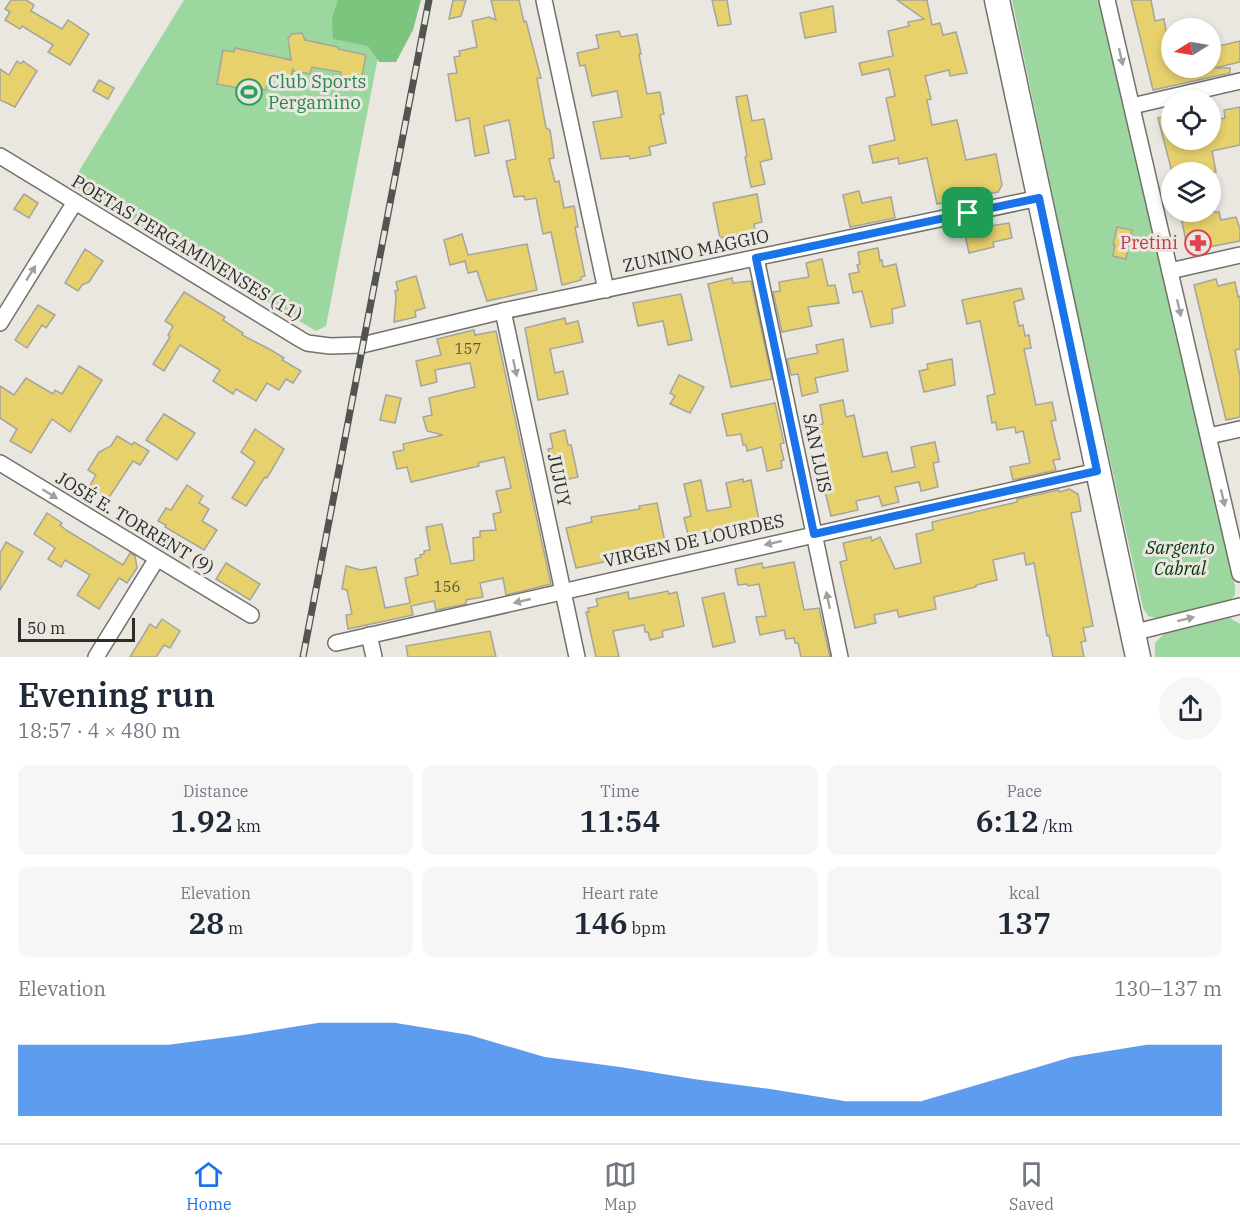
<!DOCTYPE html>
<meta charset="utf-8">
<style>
:root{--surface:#fff;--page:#f6f6f7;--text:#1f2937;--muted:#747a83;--line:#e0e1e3;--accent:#1a73e8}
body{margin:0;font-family:"IBM Plex Serif",serif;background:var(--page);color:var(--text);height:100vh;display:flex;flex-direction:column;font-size:22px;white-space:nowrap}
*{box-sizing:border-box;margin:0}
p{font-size:20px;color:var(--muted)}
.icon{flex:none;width:33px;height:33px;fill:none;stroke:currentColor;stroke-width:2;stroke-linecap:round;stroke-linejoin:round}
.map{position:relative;height:657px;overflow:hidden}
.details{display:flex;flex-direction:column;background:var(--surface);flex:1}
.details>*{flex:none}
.needle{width:39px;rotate:259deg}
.fabs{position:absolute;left:1161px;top:18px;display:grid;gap:12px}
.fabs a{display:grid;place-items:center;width:60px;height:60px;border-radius:50%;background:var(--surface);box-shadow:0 3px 9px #0003;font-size:30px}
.scale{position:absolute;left:18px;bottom:15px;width:117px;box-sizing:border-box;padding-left:6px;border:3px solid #2d2d2a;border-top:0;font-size:16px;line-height:21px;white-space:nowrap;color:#2d2d2a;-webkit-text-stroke:4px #e9e7e0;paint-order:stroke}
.pin{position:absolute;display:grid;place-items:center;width:51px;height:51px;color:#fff;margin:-26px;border-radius:12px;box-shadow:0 3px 9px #0006}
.round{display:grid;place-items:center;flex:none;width:63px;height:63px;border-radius:32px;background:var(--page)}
.headline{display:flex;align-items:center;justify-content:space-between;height:102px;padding:0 18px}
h1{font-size:33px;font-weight:600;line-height:45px}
.stats{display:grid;grid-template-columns:repeat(3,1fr);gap:9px;height:102px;padding:6px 18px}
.stats div{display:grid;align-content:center;border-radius:12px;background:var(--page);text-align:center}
.stats b{font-size:30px;font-weight:600}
.stats small{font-size:16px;font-weight:400}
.stats p{font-size:16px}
.chart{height:168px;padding:12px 18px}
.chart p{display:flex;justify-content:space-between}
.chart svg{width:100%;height:108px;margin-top:6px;fill:var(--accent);opacity:.7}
.dock{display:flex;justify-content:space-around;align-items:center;height:84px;border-top:2px solid var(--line);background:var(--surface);font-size:16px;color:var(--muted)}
.dock a{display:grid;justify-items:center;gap:3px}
.dock .selected{color:var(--accent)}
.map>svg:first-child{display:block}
.green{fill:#9bd79e}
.forest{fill:#7bc57f}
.building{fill:#e7d16d;stroke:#a6a49d;stroke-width:1.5}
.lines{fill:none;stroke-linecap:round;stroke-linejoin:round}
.minor-casing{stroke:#72716a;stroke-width:18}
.primary-casing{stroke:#72716a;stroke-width:27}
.minor{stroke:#fff;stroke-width:15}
.primary{stroke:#fff;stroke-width:24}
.rail-casing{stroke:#53534f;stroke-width:7}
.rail{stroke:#e9e7e0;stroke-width:4.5;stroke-dasharray:14;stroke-linecap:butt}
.oneway{fill:#a0a09f}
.route-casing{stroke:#fff;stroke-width:12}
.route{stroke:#1a73e8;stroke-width:8}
.labels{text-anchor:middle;stroke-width:6;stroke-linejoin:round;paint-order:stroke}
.number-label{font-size:15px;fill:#5c563b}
.leisure-label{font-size:18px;fill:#27864d;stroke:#e9e7e0;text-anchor:start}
.health-label{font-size:18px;fill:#be3a42;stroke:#e9e7e0;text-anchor:end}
.street-label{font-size:18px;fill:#2d2d2a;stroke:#e9e7e0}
.park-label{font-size:18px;font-style:italic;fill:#003608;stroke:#e9e7e0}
</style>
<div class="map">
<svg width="1240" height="657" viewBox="0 0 1240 657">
<rect width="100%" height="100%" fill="#e9e7e0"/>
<g class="green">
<path d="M184,0H389L326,326L316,331L71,184Z"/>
<path d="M1012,0H1099L1235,586V595L1229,602L1160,619L1148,616L1143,608L1074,298Z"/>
<path d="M1230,618L1240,624V657H1155V643L1166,632Z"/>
</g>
<path class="forest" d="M338,0H421L413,30L396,62H379L368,46L333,39L332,18Z"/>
<g class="building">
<path d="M11,0H26L34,5L31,11L62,29L68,20L89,34L70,65L48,52L53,45L22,26L20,29L5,20L10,12L5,9Z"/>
<path d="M453,0H466L461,16L449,19Z"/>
<path d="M491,0H519L524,22L526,21L541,78H537L546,128L550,130L551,136L554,158L549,159L555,182L559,181L564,208L574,206L578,227H575L585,276L581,277V280L562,285L551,232L543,234L536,198L525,200L524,196L514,197L506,161L516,159L509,120L484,126L489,153L475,156L469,118L456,121L448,74L457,73L454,57L460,56L459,51L477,47L472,21L489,17L496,20Z"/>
<path d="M712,0H727L731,24L718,26Z"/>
<path d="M897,0H927L932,25L940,23L943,35L956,32L967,73L950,76L949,70L925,76L931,99L927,100L932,125L957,120L966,160L996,154L1002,185L998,192L937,204L927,158L899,164L898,158L873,163L869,146L895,140L886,98L895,96L889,69L862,75L859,63L893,56L888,31L909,26L908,22L924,19Z"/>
<path d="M1131,0H1151L1155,21L1164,19L1166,31L1172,30V68H1210V48L1240,41V62L1215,68H1230V73L1153,90Z"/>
<path d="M833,6L836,32L805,38L800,13Z"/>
<path d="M619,31L621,37L637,34L641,54H639L647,94L660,92L664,114L660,115L666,143L649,147L651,155L630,159L629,156L601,159L593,122L622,117L617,91L592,96L585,65L580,66L577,53L599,48L596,35Z"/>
<path d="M302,33L305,40L338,47V49L366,55L361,81L340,76L341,72L312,67L310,74L293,71V68L290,80L268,77L266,90L260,89L259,92L217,84L223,50L234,52L235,48L291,60L288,38L292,34Z"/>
<path d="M17,61L21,64L23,61L37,71L15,107L0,100V69L9,75Z"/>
<path d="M99,80L114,88L108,99L93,91Z"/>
<path d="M747,95L752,121L764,119L772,159L760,162L765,184L751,187L745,157L747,156L736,97Z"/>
<path d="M1240,107V145L1212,151L1216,172H1172L1158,118L1172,115V140H1210V130L1214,129L1212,121L1225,118L1224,110Z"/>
<path d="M859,191L862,203L891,197L895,218L850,227L843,195Z"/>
<path d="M24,194L38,203L29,218L14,209Z"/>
<path d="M757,194L762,222L754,224L755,231L720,238L713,203Z"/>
<path d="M1180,212H1219L1221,220L1236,217L1240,229V241L1188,251Z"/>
<path d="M1009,223L1012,238L993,242L994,247L969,253L964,230Z"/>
<path d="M1117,227L1132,230L1126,259L1113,256L1115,245H1113Z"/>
<path d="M462,234L468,255L527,244L537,290L487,301L477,271L468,273L465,261L450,265L444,240Z"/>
<path d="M878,248L880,261L882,260L883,267L896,264L905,306L892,309L893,323L871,327L862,291L853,293L849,274L859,272L857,265L860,264L858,252Z"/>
<path d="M85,249L103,261L89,282L82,285L78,291L65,283Z"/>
<path d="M822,259L828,286L835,285L839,303L808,307L812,326L782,332L773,292L780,291L779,282L809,277L806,263Z"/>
<path d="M416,276L425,308L415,311L416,317L394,322L396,298L395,291L398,290L396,282Z"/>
<path d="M732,278L733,283L751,281L772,379L731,387L708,284Z"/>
<path d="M1216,279L1218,286L1235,282L1238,297L1240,296V349L1235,350L1240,376V417L1226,420L1194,285Z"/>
<path d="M1021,288L1024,299L1014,302L1019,326L1023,325L1025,336L1029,335L1031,348L1024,349L1036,405L1052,402L1056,420L1051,421L1060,459L1053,460L1056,470L1013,480L1010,467L1030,463L1023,431L1016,433L1015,427L997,430L996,422L992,423L987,396L995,394L980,321L967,324L962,300Z"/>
<path d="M184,292L225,317L223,320L243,333L242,335L271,350L284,358L282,360L301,371L293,383L286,379L279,390L267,383L256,401L236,389L233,394L213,381L220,370L180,345L164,371L153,364L170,337L168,335L173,326L165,321Z"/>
<path d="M681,294L692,340L668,345L663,321L638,326L633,303Z"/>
<path d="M38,305L55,315L46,328L42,325L27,348L15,340Z"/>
<path d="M565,318L566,324L578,321L583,342L550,349L555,373L563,371L568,394L538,400L525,328Z"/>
<path d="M474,330L475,335L496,331L551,584L506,595L503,578L480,583L483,597L466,600V604L436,610L434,601L411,606L413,615L348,629L346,615L352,614L347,590L342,589L346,566L361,570L376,567L385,608L410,603L405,578L418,575L415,559L421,557L420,555L424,554V551L430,550L426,527L442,524L451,564L474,560L473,538L480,537V531L496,530L493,514L501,512L496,491L511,488L504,457L478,463L479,466L411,482L407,467L397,469L393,452L404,450L403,444L443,435L427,431L423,417L432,415L429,398L475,387L470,363L435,370L437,382L421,386L416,361L441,355L437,339Z"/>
<path d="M843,339L848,371L815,378L818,392L802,396L798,374L791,375L787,359L818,353L816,345Z"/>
<path d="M952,359L955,385L924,392L919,371L928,369L927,364Z"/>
<path d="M79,366L102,380L70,432L52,419L31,453L10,441L17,429L0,418V386L14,395L26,378L53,394L55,390L62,394Z"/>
<path d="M679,375L704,387L690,413L670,404L675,396L670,393Z"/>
<path d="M386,395L401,398L395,423L380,420Z"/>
<path d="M843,400L846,417L854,415L863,457L887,452L892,472L915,467L911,447L935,442L939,462L933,463L938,487L921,491L919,482L895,487L899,502L882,506L879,496L856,501L858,510L831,516L818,463L826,461L818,425L823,424L820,405Z"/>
<path d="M775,403L784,443L780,444L784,460L781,461L782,468L767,471L762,447L747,451L746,445H743L741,434L727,436L722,414Z"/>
<path d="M164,414L195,433L177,460L146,440Z"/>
<path d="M255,429L284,449L267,478L265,477L246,506L232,498L255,462L241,452Z"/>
<path d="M565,430L568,445H571L578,477L555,482L548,449L553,448L550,434Z"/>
<path d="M117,436L132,445L134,442L149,451L140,465L133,461L108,499L89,487L96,475L88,470L99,452L111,446Z"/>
<path d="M743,479V482L751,480L761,530L749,533L747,525L688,535L684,518L691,516L684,484L701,480L707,511L731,507L726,483Z"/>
<path d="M187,485L203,496L199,503L209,509L202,521L217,530L204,550L165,527L166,525L158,521L166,508L171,510Z"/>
<path d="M1069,489L1078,494L1081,511L1071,513L1093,626L1083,628L1086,641L1081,642L1084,657H1053L1049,635L1047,636L1034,563L1026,565L1024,553L993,560L997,580L976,585V587L934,597L936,609L899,617L897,610L874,615L876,623L855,628L840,562L847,560L843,543L871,537L872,541L880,537L895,569L921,563L916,534L933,530L932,522L1017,502V499L1059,490L1060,492Z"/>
<path d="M657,503L665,542L649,545L650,549L630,553L631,556L576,568L566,528L592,522L591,517L640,509L639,506Z"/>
<path d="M47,513L62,523L60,525L66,530L123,565L130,553L135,556L137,568L127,583L119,578L99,609L77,595L90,575L65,560L61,567L48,559L55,548L34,534Z"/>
<path d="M6,542L23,552L0,590V553Z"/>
<path d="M794,562L804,610L819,608L830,657H801L798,643H795L794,638L786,639L784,630L760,635L756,617L766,616L759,584L748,586L747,584L738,585L735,569L762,563L763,568Z"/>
<path d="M226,563L260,584L250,600L216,579Z"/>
<path d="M668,591L669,594L677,592L684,626L662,631L663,637L650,640L648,632H645L644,625L613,631L619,657H596L586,612H589L588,608L598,606L596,599L628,592L629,599Z"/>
<path d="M724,593L735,642L713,647L702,598Z"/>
<path d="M162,619L180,631L170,648L164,645L156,657H130L150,624L156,628Z"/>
<path d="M490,631L496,657H408L406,646Z"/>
</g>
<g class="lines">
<g class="minor-casing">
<g id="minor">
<path d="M544,0L606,290"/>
<path d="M1107,0L1240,574"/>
<path d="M1132,106L1240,81"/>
<path d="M0,156L300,339L307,343L330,346L362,345L503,311L1039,198"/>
<path d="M756,258L840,657"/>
<path d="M1170,271L1240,255"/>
<path d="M503,311L577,657"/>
<path d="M0,323L75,202"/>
<path d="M1209,436L1240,429"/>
<path d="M0,463L251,615"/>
<path d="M1132,633L1240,606"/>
<path d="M369,635L374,657"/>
<path d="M336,643L1097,471"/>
<path d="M96,657L156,560"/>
</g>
</g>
<g class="primary-casing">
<path id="primary" d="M997,0L1138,657"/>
</g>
<use href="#minor" class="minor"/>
<use href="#primary" class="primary"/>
<g class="rail-casing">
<path id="rail" d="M303,657L429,0"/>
</g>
<use href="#rail" class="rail"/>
</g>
<defs><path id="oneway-solid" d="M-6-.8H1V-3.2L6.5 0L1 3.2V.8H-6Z" transform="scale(1.5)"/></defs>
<g class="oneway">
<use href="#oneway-solid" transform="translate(1121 57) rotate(77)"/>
<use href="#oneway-solid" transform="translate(31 273) rotate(-58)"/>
<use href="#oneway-solid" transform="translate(1179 308) rotate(77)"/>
<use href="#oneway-solid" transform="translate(515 368) rotate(78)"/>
<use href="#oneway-solid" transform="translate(50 494) rotate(32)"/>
<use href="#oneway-solid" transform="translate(1223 498) rotate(77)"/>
<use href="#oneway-solid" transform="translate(773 543) rotate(167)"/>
<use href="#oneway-solid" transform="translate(828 600) rotate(-102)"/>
<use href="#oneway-solid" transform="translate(522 601) rotate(167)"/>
<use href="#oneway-solid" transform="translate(1186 619) rotate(-14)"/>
</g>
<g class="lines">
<g class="route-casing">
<path id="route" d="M1039,198L1097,471L814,534L756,258Z"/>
</g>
<use href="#route" class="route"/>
</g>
<defs>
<g id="stadium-ring" transform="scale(1.35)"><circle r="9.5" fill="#e9e7e0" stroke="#2e9e5b" stroke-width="1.5"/><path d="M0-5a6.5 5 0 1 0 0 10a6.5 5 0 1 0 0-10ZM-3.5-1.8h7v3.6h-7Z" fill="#2e9e5b"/></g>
<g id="pharmacy-ring" transform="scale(1.35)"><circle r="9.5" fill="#e9e7e0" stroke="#e0444e" stroke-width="1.5"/><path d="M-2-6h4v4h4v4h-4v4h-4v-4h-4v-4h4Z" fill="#e0444e"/></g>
</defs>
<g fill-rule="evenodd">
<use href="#stadium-ring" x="249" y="92"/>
<use href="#pharmacy-ring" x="1198" y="243"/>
</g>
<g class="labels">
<g class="number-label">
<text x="468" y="354">157</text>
<text x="447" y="592">156</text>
</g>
<g class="leisure-label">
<text x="268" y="88">Club Sports<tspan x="268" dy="21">Pergamino</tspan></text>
</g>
<g class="health-label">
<text x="1178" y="249">Pretini</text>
</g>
<g class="street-label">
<text transform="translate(187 248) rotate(31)" y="6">POETAS PERGAMINENSES (11)</text>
<text transform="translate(696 251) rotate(-12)" y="6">ZUNINO MAGGIO</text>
<text transform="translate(817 453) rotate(78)" y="6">SAN LUIS</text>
<text transform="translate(559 480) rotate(78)" y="6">JUJUY</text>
<text transform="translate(135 523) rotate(31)" y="6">JOSÉ E. TORRENT (9)</text>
<text transform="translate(694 541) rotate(-13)" y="6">VIRGEN DE LOURDES</text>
</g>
<g class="park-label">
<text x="1180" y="554">Sargento<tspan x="1180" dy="21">Cabral</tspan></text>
</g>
</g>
</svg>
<div class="fabs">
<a><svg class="needle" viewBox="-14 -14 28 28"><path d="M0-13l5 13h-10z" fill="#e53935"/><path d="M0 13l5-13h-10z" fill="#747a83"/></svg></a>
<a><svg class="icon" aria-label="locate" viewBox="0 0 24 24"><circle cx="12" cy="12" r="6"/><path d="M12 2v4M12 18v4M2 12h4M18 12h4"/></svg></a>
<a><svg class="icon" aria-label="layers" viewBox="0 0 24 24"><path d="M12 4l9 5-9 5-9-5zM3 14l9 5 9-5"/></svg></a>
</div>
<div class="scale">50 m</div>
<div class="pin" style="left:968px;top:213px;background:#1e9e55"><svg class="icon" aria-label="arrive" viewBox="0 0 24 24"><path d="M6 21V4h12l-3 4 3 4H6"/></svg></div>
</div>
<section class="details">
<div class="headline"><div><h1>Evening run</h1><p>18:57 · 4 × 480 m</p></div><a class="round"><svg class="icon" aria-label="share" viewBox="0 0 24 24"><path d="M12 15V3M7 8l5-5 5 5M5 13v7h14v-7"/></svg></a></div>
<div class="stats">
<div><p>Distance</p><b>1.92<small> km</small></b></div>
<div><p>Time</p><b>11:54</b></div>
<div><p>Pace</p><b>6:12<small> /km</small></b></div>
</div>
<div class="stats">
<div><p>Elevation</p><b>28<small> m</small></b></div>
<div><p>Heart rate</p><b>146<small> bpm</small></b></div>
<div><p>kcal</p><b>137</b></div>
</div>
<div class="chart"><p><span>Elevation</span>130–137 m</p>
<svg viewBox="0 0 160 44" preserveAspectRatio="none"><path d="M0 44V15L10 15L20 15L30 11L40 6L50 6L60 11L70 20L80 24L90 29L100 33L110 38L120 38L130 29L140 20L150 15L160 15V44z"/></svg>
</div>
</section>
<nav class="dock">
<a class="selected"><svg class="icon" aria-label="home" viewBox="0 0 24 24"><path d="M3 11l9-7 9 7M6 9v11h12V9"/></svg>Home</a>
<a><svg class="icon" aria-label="map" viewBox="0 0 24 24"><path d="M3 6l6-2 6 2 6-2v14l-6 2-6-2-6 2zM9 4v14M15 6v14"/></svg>Map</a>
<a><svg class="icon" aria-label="saved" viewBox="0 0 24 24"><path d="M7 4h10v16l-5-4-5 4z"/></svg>Saved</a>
</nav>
